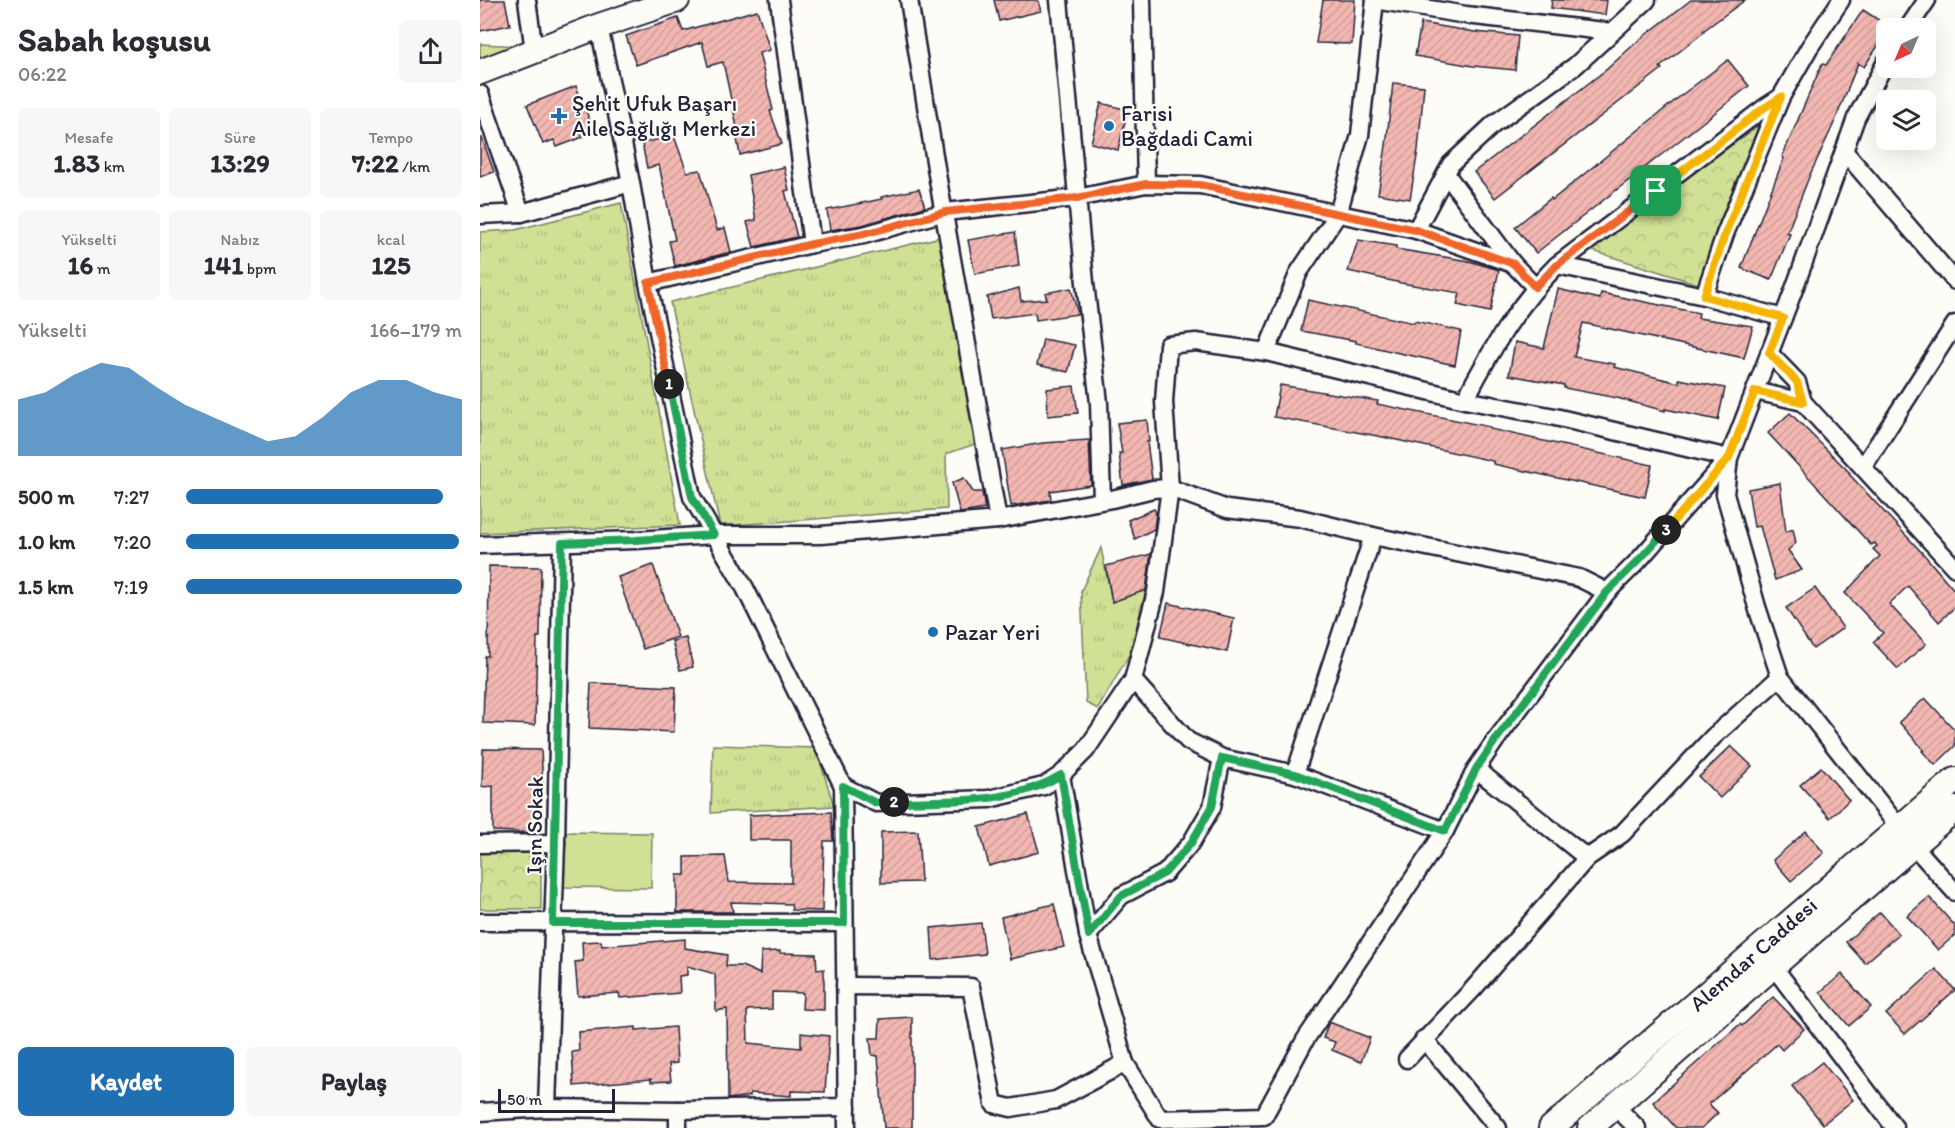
<!DOCTYPE html>
<html lang="tr">
<meta charset="utf-8">
<style>
:root{--surface:#fff;--page:#f7f7f7;--text:#2b2b33;--muted:#7c7c81;--accent:#1f6fb2}
body{margin:0;font-family:Itim,sans-serif;background:var(--page);color:var(--text);height:100vh;display:flex;flex-direction:column;font-size:22px;white-space:nowrap}
*{box-sizing:border-box;margin:0}
p{font-size:20px;color:var(--muted)}
.icon{flex:none;width:33px;height:33px;fill:none;stroke:currentColor;stroke-width:2;stroke-linecap:round;stroke-linejoin:round}
.map{position:relative;flex:1;overflow:hidden}
.details{display:flex;flex-direction:column;background:var(--surface);width:480px}
.details>*{flex:none}
.needle{width:39px;rotate:224deg}
.buttons{position:absolute;left:1396px;top:18px;display:grid;gap:12px}
.buttons a{display:grid;place-items:center;width:60px;height:60px;border-radius:9px;background:var(--surface);box-shadow:0 6px 24px #0002;font-size:30px}
.scale{position:absolute;left:18px;bottom:15px;width:117px;box-sizing:border-box;padding-left:6px;border:3px solid #22223b;border-top:0;font-size:16px;line-height:21px;white-space:nowrap;color:#22223b;-webkit-text-stroke:4px #fdfcf7;paint-order:stroke}
.pin{position:absolute;display:grid;place-items:center;width:51px;height:51px;color:#fff;margin:-26px;border-radius:12px;box-shadow:0 3px 9px #0006}
.km{position:absolute;width:30px;height:30px;margin:-15px;border-radius:50%;background:#222;color:#fff;font-size:16px;line-height:30px;text-align:center}
.round{display:grid;place-items:center;flex:none;width:63px;height:63px;border-radius:9px;background:var(--page)}
.summary{display:flex;align-items:center;justify-content:space-between;height:102px;padding:0 18px}
h1{font-size:33px;font-weight:700;line-height:45px}
.figures{display:grid;grid-template-columns:repeat(3,1fr);gap:9px;height:102px;padding:6px 18px}
.figures div{display:grid;align-content:center;border-radius:9px;background:var(--page);text-align:center}
.figures b{font-size:26px;font-weight:700}
.figures small{font-size:16px;font-weight:400}
.figures p{font-size:16px}
.chart{height:168px;padding:12px 18px}
.chart p{display:flex;justify-content:space-between}
.chart svg{width:100%;height:108px;margin-top:6px;fill:var(--accent);opacity:.7}
.button{display:flex;gap:12px;margin-top:auto;padding:12px 18px}
.button a{flex:1;height:69px;border-radius:9px;background:var(--accent);color:#fff;font-size:24px;font-weight:700;line-height:69px;text-align:center}
.button a+a{background:var(--page);color:var(--text)}
ul{padding:0 18px;list-style:none;font-size:20px}
li{display:grid;grid-template-columns:96px 72px 1fr;align-items:center;height:45px}
li i{height:15px;border-radius:8px;background:var(--accent)}
main{display:flex;flex:1;min-height:0}
.map>svg:first-child{display:block}
.grass{fill:url(#grass-tufts);stroke:#798168;stroke-width:1.5}
.park{fill:url(#park-crowns);stroke:#798168;stroke-width:1.5}
.pitch{fill:#d0e094;stroke:#798168;stroke-width:1.5}
.building{fill:url(#building-hatch);stroke:#22223b;stroke-width:1.5}
.lines{fill:none;stroke-linecap:round;stroke-linejoin:round}
.street-casing{stroke:#22223b;stroke-width:21}
.secondary-casing{stroke:#22223b;stroke-width:28}
.street{stroke:#fdfcf7;stroke-width:16}
.secondary{stroke:#fdfcf7;stroke-width:24}
.split-1-casing{stroke:#fff;stroke-width:12}
.split-2-casing{stroke:#fff;stroke-width:12}
.split-3-casing{stroke:#fff;stroke-width:12}
.split-4-casing{stroke:#fff;stroke-width:12}
.split-1{stroke:#f0652b;stroke-width:8}
.split-2{stroke:#22a559;stroke-width:8}
.split-3{stroke:#22a559;stroke-width:8}
.split-4{stroke:#f5b400;stroke-width:8}
.poi-dot{fill:#1f6fb2;stroke:#fdfcf7;stroke-width:2}
.labels{text-anchor:middle;stroke-width:4.5;stroke-linejoin:round;paint-order:stroke}
.poi-label{font-size:22px;fill:#22223b;stroke:#fdfcf7;text-anchor:start}
.street-label{font-size:22px;fill:#22223b;stroke:#fdfcf7}
</style>
<main>
<section class="details">
<div class="summary"><div><h1>Sabah koşusu</h1><p>06:22</p></div><a class="round"><svg class="icon" aria-label="share" viewBox="0 0 24 24"><path d="M12 15V3M7 8l5-5 5 5M5 13v7h14v-7"/></svg></a></div>
<div class="figures">
<div><p>Mesafe</p><b>1.83<small> km</small></b></div>
<div><p>Süre</p><b>13:29</b></div>
<div><p>Tempo</p><b>7:22<small> /km</small></b></div>
</div>
<div class="figures">
<div><p>Yükselti</p><b>16<small> m</small></b></div>
<div><p>Nabız</p><b>141<small> bpm</small></b></div>
<div><p>kcal</p><b>125</b></div>
</div>
<div class="chart"><p><span>Yükselti</span>166–179 m</p>
<svg viewBox="0 0 160 44" preserveAspectRatio="none"><path d="M0 44V21L10 18L20 11L30 6L40 8L50 16L60 23L70 28L80 33L90 38L100 36L110 28L120 18L130 13L140 13L150 18L160 21V44z"/></svg>
</div>
<ul>
<li><b>500 m</b>7:27<i style="width:93%"></i></li>
<li><b>1.0 km</b>7:20<i style="width:99%"></i></li>
<li><b>1.5 km</b>7:19<i style="width:100%"></i></li>
</ul>
<div class="button"><a>Kaydet</a><a>Paylaş</a></div>
</section>
<div class="map">
<svg width="1475" height="1128" viewBox="0 0 1475 1128">
<defs>
<pattern id="grass-tufts" width="24" height="20" patternUnits="userSpaceOnUse" patternTransform="scale(1.5)"><rect width="24" height="20" fill="#d0e094"/><path d="M3 7l-1-3M5 7V3M7 7l1-3M15 17l-1-3M17 17v-4M19 17l1-3" fill="none" stroke="#b2c080"/></pattern>
<pattern id="park-crowns" width="20" height="18" patternUnits="userSpaceOnUse" patternTransform="scale(1.5)"><rect width="20" height="18" fill="#d0e094"/><path d="M2 6a3 3 0 1 1 6 0M12 15a3 3 0 1 1 6 0" fill="none" stroke="#b2c080"/></pattern>
<pattern id="building-hatch" width="6" height="6" patternUnits="userSpaceOnUse" patternTransform="scale(1.5)"><rect width="6" height="6" fill="#f3b7b1"/><path d="M-1 1l2-2M0 6l6-6M5 7l2-2" fill="none" stroke="#d09d99"/></pattern>
</defs>
<rect width="100%" height="100%" fill="#fdfcf7"/>
<filter id="ink" filterUnits="userSpaceOnUse"><feTurbulence type="fractalNoise" baseFrequency=".0167" numOctaves="2"/><feDisplacementMap in="SourceGraphic" scale="12" xChannelSelector="R" yChannelSelector="G"/><feConvolveMatrix kernelMatrix="1 2 1 2 8 2 1 2 1" color-interpolation-filters="sRGB"/></filter>
<g filter="url(#ink)">
<g class="grass">
<path d="M0,44L44,46L0,60Z"/>
<path d="M141,203L200,525L0,533V232L35,230Z"/>
<path d="M461,237L498,443L466,454L467,509L240,526L190,302Z"/>
<path d="M621,548L632,602L666,590L650,653L618,709L606,703L601,591Z"/>
<path d="M233,745L336,748L354,806L231,813Z"/>
</g>
<g class="park">
<path d="M1282,123L1218,284L1110,250Z"/>
<rect x="0" y="853" width="61" height="56"/>
</g>
<path class="pitch" d="M82,832L172,833L171,888L81,887Z"/>
<g class="building">
<path d="M0,0H25L30,25L0,31Z"/>
<path d="M514,0H558L561,11L519,21Z"/>
<path d="M843,0H875L872,44L836,43Z"/>
<path d="M1072,0H1127L1125,15L1071,8Z"/>
<path d="M1211,0H1265L1223,31L1224,32L1180,67L1182,69L1015,198L994,172L1127,69L1159,40Z"/>
<path d="M277,10L290,50L279,53L293,110L290,111L302,144L260,155L255,128L257,127L243,62L228,66L222,42L156,65L146,36L198,18L203,31Z"/>
<path d="M1383,10L1408,26L1407,32L1384,67L1378,63L1355,121L1329,177L1307,233L1310,234L1291,280L1261,268L1304,158L1302,157L1342,64L1346,65Z"/>
<path d="M941,23L995,32L1038,36L1035,70L993,66L935,56Z"/>
<path d="M1248,60L1269,86L1056,253L1035,227L1071,198L1072,200L1203,94Z"/>
<path d="M913,83L944,86L938,150L930,199L898,194L906,146Z"/>
<path d="M96,86L112,126L100,130L103,137L77,147L74,140L63,144L47,105Z"/>
<path d="M621,103L648,110L638,150L611,143Z"/>
<path d="M194,136L207,172L220,170L237,230L245,228L251,252L195,266L189,241L195,240L179,165L167,168L162,143Z"/>
<path d="M0,138H2L14,172L0,177Z"/>
<path d="M304,167L309,190L305,191L317,237L274,247L267,222L276,220L268,175Z"/>
<path d="M439,189L445,207L382,225L350,230L347,210L402,199L401,197Z"/>
<path d="M535,232L539,266L495,274L488,240Z"/>
<path d="M878,240L916,246V249L989,261L1019,270L1010,312L977,305L980,293L921,283L868,271Z"/>
<path d="M539,288L541,301L567,299L565,293L591,288L598,314L556,320L555,313L511,319L507,297Z"/>
<path d="M1078,289L1120,299L1121,293L1219,313L1218,318L1273,326L1264,358L1103,323L1094,357L1135,364L1134,367L1199,383V379L1245,388L1238,420L1185,409V411L1137,398L1084,388V385L1029,375L1035,342L1064,348Z"/>
<path d="M828,300L934,323L935,321L981,331L975,365L919,353L876,343V341L821,331Z"/>
<path d="M563,339L595,345L588,372L557,365Z"/>
<path d="M800,385L898,401L897,404L1010,427V429L1172,465L1165,497L1013,464V461L903,437L794,417Z"/>
<path d="M594,386L598,413L568,416L567,389Z"/>
<path d="M1310,413L1370,473L1369,474L1446,557L1475,591V607L1459,622L1428,586L1409,604L1446,644L1418,669L1393,642L1403,633L1365,593L1400,556L1393,549L1397,546L1395,543L1391,545L1288,433Z"/>
<path d="M667,420L669,442H667L672,479L643,485L639,453H642L637,423Z"/>
<path d="M609,440L611,485L570,491L571,500L531,506L522,450L563,443Z"/>
<path d="M484,478L493,492H502L505,509L480,513L472,483Z"/>
<path d="M1300,483L1306,532L1313,529L1316,543L1308,550L1322,570L1295,580L1280,526L1274,527L1268,489Z"/>
<path d="M674,509L676,513L674,529L655,539L648,520Z"/>
<path d="M671,554L666,590L632,602L626,566Z"/>
<path d="M173,565L198,637L163,649L138,577Z"/>
<path d="M9,566L61,567L60,637H57L55,725L3,723L5,656H8Z"/>
<path d="M1335,588L1363,628L1333,649L1306,608Z"/>
<path d="M688,603L754,618L747,652L680,637Z"/>
<path d="M206,638L213,667L200,670L192,641Z"/>
<path d="M111,683L196,687L194,732L109,728Z"/>
<path d="M1445,698L1475,730V746L1455,765L1442,751L1444,750L1419,722Z"/>
<path d="M1251,746L1272,766L1240,798L1219,777Z"/>
<path d="M3,749L61,750L63,786H60V833L13,831V786L2,787Z"/>
<path d="M1341,767L1369,800L1350,818L1320,785Z"/>
<path d="M351,812L353,841H344L342,911L312,910L311,904L251,902L253,912H197V875H205V857L245,856L249,882L311,883V840H269V815Z"/>
<path d="M548,814L559,852L509,866L499,827Z"/>
<path d="M438,831L441,882L401,883V832Z"/>
<path d="M1326,831L1344,853L1311,881L1293,860Z"/>
<path d="M1449,897L1475,926V935L1458,950L1427,916Z"/>
<path d="M574,904L584,947L530,959L521,917Z"/>
<path d="M1400,912L1419,934L1385,963L1366,942Z"/>
<path d="M501,923L505,954L453,960L451,928Z"/>
<path d="M205,939V948L247,955L246,966H262L280,974L281,952L300,951V953L336,954L337,970L344,969V1010L322,1009L323,993L292,992V1009L267,1010L268,1043L321,1048V1033L349,1036L345,1092L311,1091V1096L270,1093V1096L248,1099L247,1009L236,1011L235,974L207,966V975L199,976L200,993L140,998L139,993L98,996L95,962L103,961L102,942L121,941L122,946Z"/>
<path d="M1456,969L1475,990L1425,1034L1406,1014Z"/>
<path d="M1362,974L1391,1007L1369,1026L1340,992Z"/>
<path d="M1293,997L1324,1029L1302,1050L1297,1044L1229,1104L1238,1113L1222,1128H1196L1173,1102L1260,1024L1262,1026Z"/>
<path d="M432,1017V1128H404L398,1056L392,1055L390,1038H399L400,1019Z"/>
<path d="M849,1022L890,1038L881,1062L852,1050L855,1042L843,1038Z"/>
<path d="M156,1027V1030L195,1027L197,1063L189,1064L191,1081L171,1082V1079L94,1086L92,1052L99,1051L98,1032Z"/>
<path d="M1342,1062L1373,1100L1343,1124L1312,1086Z"/>
</g>
<g class="lines">
<g class="street-casing">
<g id="street">
<path d="M47,0L54,51"/>
<path d="M299,0L332,244"/>
<path d="M429,0L457,174L518,520L632,499L673,489L690,488L747,509L820,518L893,536L1099,578L1127,592"/>
<path d="M579,0L605,283L619,403L622,500"/>
<path d="M662,0L666,184"/>
<path d="M895,0L986,15L1132,32"/>
<path d="M119,26L151,183L168,283L212,497L265,588L363,786L367,1128"/>
<path d="M1428,28L1447,0"/>
<path d="M1407,60L1376,118L1313,292L1249,458L1245,494L1277,607L1300,677L1433,845L1475,892"/>
<path d="M0,94L41,213"/>
<path d="M1364,151L1475,281"/>
<path d="M966,174L1033,264"/>
<path d="M0,215L41,213L151,183"/>
<path d="M936,230L971,164L1014,124L1095,66L1167,0"/>
<path d="M1077,265L1284,108L1301,97"/>
<path d="M168,283L332,244L384,235L465,212L597,198L666,184L720,185L936,230L1033,264L1055,287"/>
<path d="M1224,296L1245,234L1301,97L1329,48L1361,0"/>
<path d="M1289,353L1317,382L1323,402"/>
<path d="M1275,391L1323,402L1475,568"/>
<path d="M985,400C1010,351 1038,304 1077,265L1224,296L1303,318"/>
<path d="M1383,467L1475,324"/>
<path d="M0,545L156,540L234,535H341L518,520"/>
<path d="M653,680L708,741L742,758L815,774L965,831"/>
<path d="M996,769L1107,858"/>
<path d="M815,774L893,536"/>
<path d="M581,775L608,935L645,1063L680,1119L784,1116L825,1040L965,831L996,769L1015,741L1127,592L1158,561L1249,458L1075,417L985,400L786,352"/>
<path d="M363,786L396,803L509,799L564,786L581,775L606,750L653,680L676,592L690,488L684,402L688,345L716,342L786,352L819,272L858,214L880,135L895,0"/>
<path d="M0,844L76,843"/>
<path d="M0,922L364,923"/>
<path d="M608,935L641,896L685,873L711,843L732,807L742,758"/>
<path d="M1293,966L1415,1128"/>
<path d="M365,986L491,987L514,1104L531,1108L576,1100L645,1063"/>
<path d="M944,1039L1018,1128"/>
<path d="M927,1059L994,988L1107,858L1142,834L1233,737L1300,677"/>
<path d="M1135,1106L1157,1128"/>
<path d="M67,1108L76,843L82,543"/>
<path d="M0,1112L67,1108L198,1110"/>
<path d="M198,1128V1110L367,1107"/>
</g>
</g>
<g class="secondary-casing">
<g id="secondary">
<path d="M0,72L119,26L197,0"/>
<path d="M1071,1128L1475,780"/>
<path d="M1110,1128L1290,969L1475,809"/>
</g>
</g>
<use href="#street" class="street"/>
<use href="#secondary" class="secondary"/>
</g>
</g>
<g class="lines" filter="url(#ink)">
<g class="split-1-casing">
<path id="split-1" d="M189,384L168,283L332,244L384,234L465,212L597,198L666,184L720,185L936,230L1034,264L1055,287L1077,265L1176,191"/>
</g>
<g class="split-2-casing">
<path id="split-2" d="M189,384L212,497L234,535L156,540L82,543L73,923H364L363,786L396,803L414,802"/>
</g>
<g class="split-3-casing">
<path id="split-3" d="M414,802C469,800 532,805 581,775L609,935L641,896L685,873L711,843L732,807L742,758L815,774L965,831L996,769L1015,741L1127,592L1158,561L1186,530"/>
</g>
<g class="split-4-casing">
<path id="split-4" d="M1176,191L1284,108L1301,97L1245,234L1224,296L1303,318L1289,353L1317,382L1323,402L1275,391L1249,458L1186,530"/>
</g>
<use href="#split-1" class="split-1"/>
<use href="#split-2" class="split-2"/>
<use href="#split-3" class="split-3"/>
<use href="#split-4" class="split-4"/>
</g>
<g class="poi-dot">
<path d="M76 107h6v6h6v6h-6v6h-6v-6h-6v-6h6z"/>
<circle cx="629" cy="126" r="6"/>
<circle cx="453" cy="632" r="6"/>
</g>
<g class="labels">
<g class="poi-label">
<text x="92" y="111">Şehit Ufuk Başarı<tspan x="92" dy="25">Aile Sağlığı Merkezi</tspan></text>
<text x="641" y="121">Farisi<tspan x="641" dy="25">Bağdadi Cami</tspan></text>
<text x="465" y="640">Pazar Yeri</text>
</g>
<g class="street-label">
<text transform="translate(54 825) rotate(-89)" y="8">Işın Sokak</text>
<text transform="translate(1273 954) rotate(-41)" y="8">Alemdar Caddesi</text>
</g>
</g>
</svg>
<div class="buttons">
<a><svg class="needle" viewBox="-14 -14 28 28"><path d="M0-13l5 13h-10z" fill="#e53935"/><path d="M0 13l5-13h-10z" fill="#7c7c81"/></svg></a>
<a><svg class="icon" aria-label="layers" viewBox="0 0 24 24"><path d="M12 4l9 5-9 5-9-5zM3 14l9 5 9-5"/></svg></a>
</div>
<div class="scale">50 m</div>
<div class="pin" style="left:1176px;top:191px;background:#1e9e55"><svg class="icon" aria-label="arrive" viewBox="0 0 24 24"><path d="M6 21V4h12l-3 4 3 4H6"/></svg></div>
<b class="km" style="left:189px;top:384px">1</b>
<b class="km" style="left:414px;top:802px">2</b>
<b class="km" style="left:1186px;top:530px">3</b>
</div>
</main>
